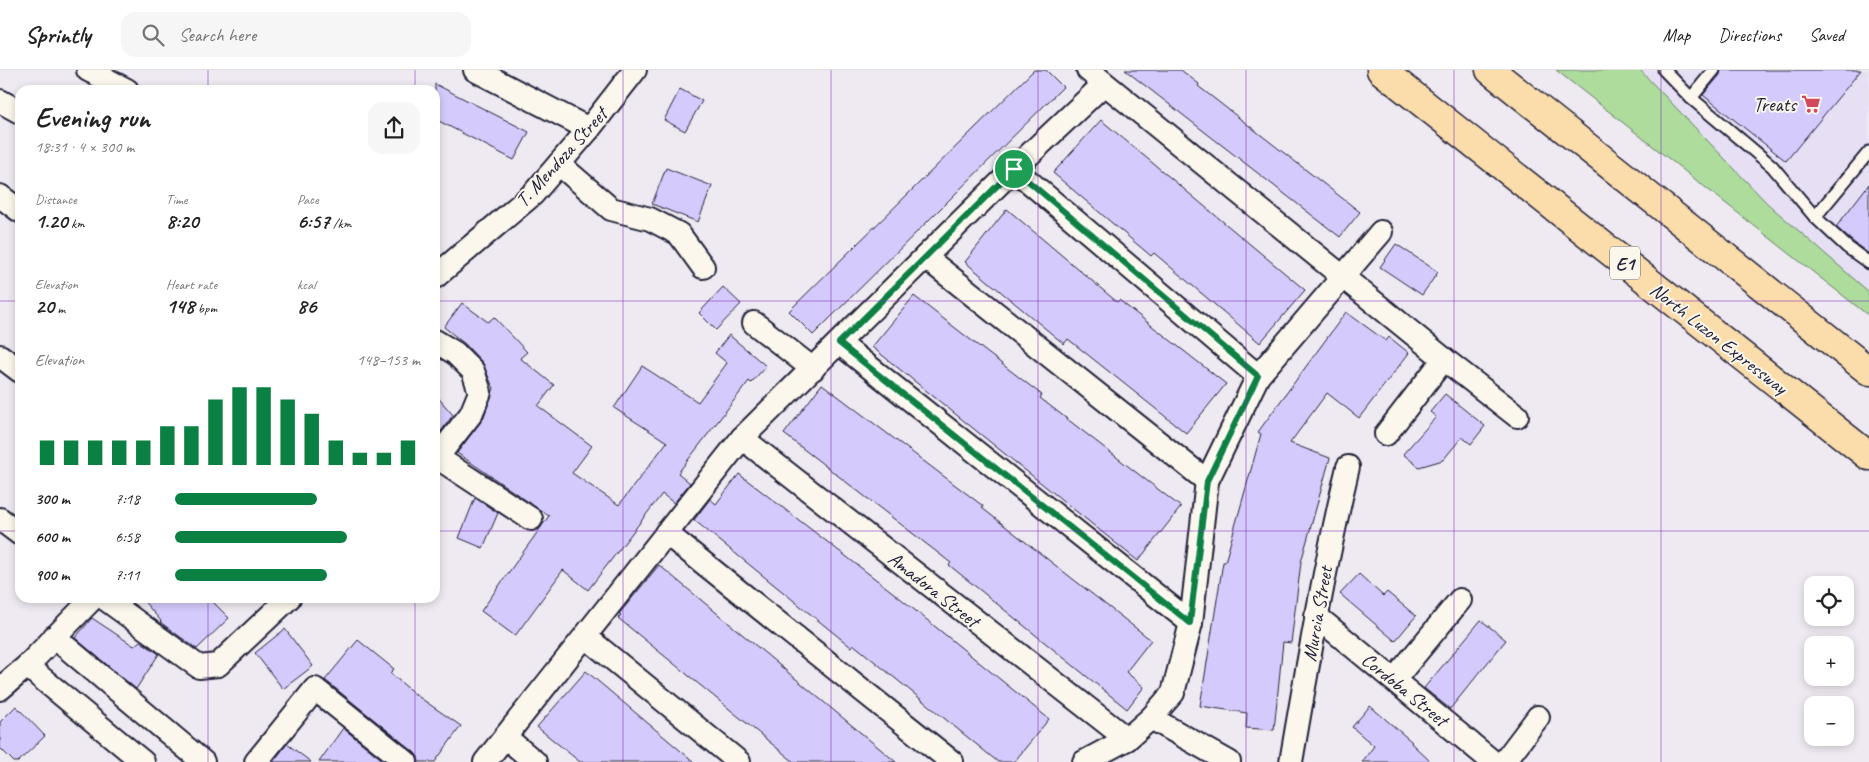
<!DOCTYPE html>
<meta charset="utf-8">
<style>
:root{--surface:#fff;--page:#f6f6f6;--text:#222;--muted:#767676;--line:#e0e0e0;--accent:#0b8043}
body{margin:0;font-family:Caveat,sans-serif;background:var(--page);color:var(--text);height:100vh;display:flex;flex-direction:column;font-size:19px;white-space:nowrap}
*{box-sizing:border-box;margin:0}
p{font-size:16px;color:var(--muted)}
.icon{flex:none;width:28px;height:28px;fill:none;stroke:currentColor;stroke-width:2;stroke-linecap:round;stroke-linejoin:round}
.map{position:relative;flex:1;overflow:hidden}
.sheet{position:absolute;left:15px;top:15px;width:425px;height:518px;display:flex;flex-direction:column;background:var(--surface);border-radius:15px;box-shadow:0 2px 8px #0003}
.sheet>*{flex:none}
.controls{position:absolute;left:1804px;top:506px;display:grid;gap:10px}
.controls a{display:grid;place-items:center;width:50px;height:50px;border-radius:10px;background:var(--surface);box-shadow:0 2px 8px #0003;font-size:25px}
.pin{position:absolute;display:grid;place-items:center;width:42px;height:42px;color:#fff;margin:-21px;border:2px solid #fff;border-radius:50%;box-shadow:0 1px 5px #0007}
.round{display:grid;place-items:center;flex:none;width:52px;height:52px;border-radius:15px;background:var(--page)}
.summary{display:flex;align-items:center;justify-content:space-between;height:85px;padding:0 20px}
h1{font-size:28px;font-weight:600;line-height:38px}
.stats{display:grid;grid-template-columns:repeat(3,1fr);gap:8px;height:85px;padding:5px 20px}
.stats div{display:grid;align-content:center}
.stats b{font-size:21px;font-weight:600}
.stats small{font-size:14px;font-weight:400}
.stats p{font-size:14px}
.chart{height:140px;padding:10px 20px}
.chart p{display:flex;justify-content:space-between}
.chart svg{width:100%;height:90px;margin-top:5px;stroke:var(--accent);stroke-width:6}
ul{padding:0 20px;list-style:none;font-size:16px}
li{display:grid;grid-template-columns:80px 60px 1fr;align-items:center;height:38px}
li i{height:12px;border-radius:6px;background:var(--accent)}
header{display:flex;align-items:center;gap:30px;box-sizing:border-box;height:70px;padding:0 25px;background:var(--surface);border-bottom:1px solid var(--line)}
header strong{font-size:24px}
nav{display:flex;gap:28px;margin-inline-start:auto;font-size:18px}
.search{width:350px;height:45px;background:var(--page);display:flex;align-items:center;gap:12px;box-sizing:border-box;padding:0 18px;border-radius:15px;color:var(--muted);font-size:19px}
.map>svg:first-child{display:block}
.built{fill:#e7e0f4}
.green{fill:#addc9c;stroke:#687f6c}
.building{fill:#d4cafc;stroke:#22223b}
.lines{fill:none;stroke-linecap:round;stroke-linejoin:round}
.service-casing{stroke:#22223b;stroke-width:15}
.minor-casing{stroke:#22223b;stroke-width:26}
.motorway-casing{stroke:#22223b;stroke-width:31}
.service{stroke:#fbf7ec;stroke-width:11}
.minor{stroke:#fbf7ec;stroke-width:22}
.motorway{stroke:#fbdcab;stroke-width:28}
.route-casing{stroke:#fff;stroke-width:10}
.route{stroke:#0b8043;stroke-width:6}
.grid{fill:none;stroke:#7b2cbf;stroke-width:1;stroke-opacity:0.55}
.labels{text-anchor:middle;stroke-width:4;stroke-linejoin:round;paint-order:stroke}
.shield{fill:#fbf7ec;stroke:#636270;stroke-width:1}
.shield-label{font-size:19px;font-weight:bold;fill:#22223b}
.poi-label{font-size:20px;fill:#22223b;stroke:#fbf7ec;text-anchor:end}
.street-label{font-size:20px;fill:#22223b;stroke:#fbf7ec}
</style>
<header>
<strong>Sprintly</strong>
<div class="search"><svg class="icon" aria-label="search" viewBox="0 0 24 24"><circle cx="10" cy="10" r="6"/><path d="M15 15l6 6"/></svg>Search here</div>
<nav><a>Map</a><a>Directions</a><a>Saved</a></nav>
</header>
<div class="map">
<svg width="1869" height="692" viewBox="0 0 1869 692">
<rect width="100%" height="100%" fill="#efeaf1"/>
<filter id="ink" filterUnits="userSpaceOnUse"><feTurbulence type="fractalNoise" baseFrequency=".02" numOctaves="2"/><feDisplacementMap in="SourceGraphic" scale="10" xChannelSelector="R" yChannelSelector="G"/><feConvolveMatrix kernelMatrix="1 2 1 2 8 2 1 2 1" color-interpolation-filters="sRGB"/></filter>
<g filter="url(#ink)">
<path class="built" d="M1558,0H1869V246Z"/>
<path class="green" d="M1556,0H1640L1768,134L1869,222V246Z"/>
<g class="building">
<path d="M1034,0H1046L1063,17L813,265L789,241Z"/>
<path d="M1125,0H1181L1199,14L1198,16L1360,142L1340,167Z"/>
<path d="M1721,0H1861L1786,91L1703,25L1720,5Z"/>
<path d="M435,14L529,62L514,90L435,49Z"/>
<path d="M680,19L702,31L685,61L664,50Z"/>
<path d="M1101,50L1305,220L1260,273L1154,183L1151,186L1053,103Z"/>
<path d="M666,98L712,116L698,152L652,134Z"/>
<path d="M1869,114V184L1852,171L1836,157Z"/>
<path d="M1007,139L1117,232L1119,230L1226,314L1186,363L1068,269L1064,274L965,192Z"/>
<path d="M1396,174L1438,202L1422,225L1380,197Z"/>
<path d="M723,217L741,234L716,260L699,243Z"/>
<path d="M914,226L1042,325L1040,328L1181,437L1138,491L872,277Z"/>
<path d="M462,233L488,252L494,247L527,282L520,288L554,315L538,336L592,376L572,403L619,435L667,372L614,338L642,296L698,332L727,293L715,283L729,265L766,296L751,313L749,311L678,403L690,413L674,433L662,424L588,520L563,500L515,566L481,541L549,446L457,383L483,349L494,318L492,315L482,292L465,274L444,257Z"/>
<path d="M1346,242L1386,271L1389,267L1409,283L1359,348L1327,323L1290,373L1330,388L1301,492L1291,573L1283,572L1274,660L1246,658L1247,643L1200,636L1223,492H1225L1261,364L1258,362Z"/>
<path d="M822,314L983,436L982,438L1151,570L1126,602L1144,617L1127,639L949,495L951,493L784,364Z"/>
<path d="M435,324L453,345L436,368H435Z"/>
<path d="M1445,324L1485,356L1471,374L1462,367L1443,390L1419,397L1403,384L1436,347L1430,342Z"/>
<path d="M739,404L895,524L1049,649L1014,692H998L853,574L851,577L694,450L710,429L716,434Z"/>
<path d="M475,428L498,443L483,478L459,468Z"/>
<path d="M659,495L790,604L896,692H794L618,548L621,545L619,544Z"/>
<path d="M1359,504L1383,526L1387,522L1416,546L1395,571L1340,524Z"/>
<path d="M141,528H209L229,548L197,579L160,552L161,551Z"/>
<path d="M92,548L134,576L140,571L159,584L136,619L75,568Z"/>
<path d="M1481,550L1506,570L1450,639L1424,618Z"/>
<path d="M285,559L313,596L283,619L255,583Z"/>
<path d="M358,570L394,599L390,603L416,625L461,656L435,692H419L418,687L414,682L325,610Z"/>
<path d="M586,601L694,692H580L537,657Z"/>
<path d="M16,636L45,666L18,692H14L0,678V652Z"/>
<path d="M1370,636L1412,672L1411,673L1431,692H1362L1374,676L1352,657Z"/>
<path d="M343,658L385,692H319Z"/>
<path d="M287,674L311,692H273Z"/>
</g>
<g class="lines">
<g class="service-casing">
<g id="service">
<path d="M1664,0L1691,28L1772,96L1815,147L1847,177L1869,193"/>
<path d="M1691,28L1714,0"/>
<path d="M1815,147L1869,82"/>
</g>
</g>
<g class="minor-casing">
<g id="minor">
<path d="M88,0L127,20"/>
<path d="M475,0L589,59"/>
<path d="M1088,0L1444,289L1517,346"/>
<path d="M0,31L20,42"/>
<path d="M559,94L611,139L650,149L679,164L703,197"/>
<path d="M1014,99L1258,306"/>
<path d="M0,126L20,141"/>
<path d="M925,187L1207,411"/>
<path d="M435,207L533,124L589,59L635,0"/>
<path d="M754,253L813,299"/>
<path d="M435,271L455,283L473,301L480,322L471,344L435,390"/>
<path d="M839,273L1191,553"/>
<path d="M0,286L20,301"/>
<path d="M1386,364L1444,289"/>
<path d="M742,368L1127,669"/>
<path d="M438,388L531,449"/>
<path d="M0,449L20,464"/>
<path d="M666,463L952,692"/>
<path d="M104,528L199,597L218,595L289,528"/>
<path d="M1316,546L1493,692"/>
<path d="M54,567L203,692"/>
<path d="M586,567L739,692"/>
<path d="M27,596L143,692"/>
<path d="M1394,610L1460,530"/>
<path d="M0,619L27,596L93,528"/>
<path d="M1151,648L1229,692"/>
<path d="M505,667L535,692"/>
<path d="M256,692L315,619L406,692"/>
<path d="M485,692L742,368L1014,99L1104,14"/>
<path d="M1084,692L1127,669L1151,648L1173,623L1191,553L1207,411L1258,306L1381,162"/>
<path d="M1291,692C1308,593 1325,494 1348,397"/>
<path d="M1504,692L1538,647"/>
</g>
</g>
<g class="motorway-casing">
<g id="motorway">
<path d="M1381,0L1869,386"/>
<path d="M1490,0L1869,301"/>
</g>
</g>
<use href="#service" class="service"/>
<use href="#minor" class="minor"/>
<use href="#motorway" class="motorway"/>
</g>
</g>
<g class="lines" filter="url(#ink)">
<g class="route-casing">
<path id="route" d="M1014,99L1258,306L1207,411L1190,553L839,273Z"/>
</g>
<use href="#route" class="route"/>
</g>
<path class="grid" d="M208,0V20M415,0V20M623,0V692M831,0V692M1038,0V692M1246,0V692M1454,0V692M1661,0V692M0,231H20M435,231H1869M0,461H20M435,461H1869M208,528V692M415,528V692"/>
<defs>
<g id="supermarket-bare" transform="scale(1.5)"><path d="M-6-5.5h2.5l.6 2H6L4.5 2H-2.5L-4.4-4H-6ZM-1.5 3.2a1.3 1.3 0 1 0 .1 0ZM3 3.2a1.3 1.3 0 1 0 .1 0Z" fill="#d1495b" stroke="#fbf7ec" stroke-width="2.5" paint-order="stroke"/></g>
</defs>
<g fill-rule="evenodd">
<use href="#supermarket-bare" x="1811" y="34"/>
</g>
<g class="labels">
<rect class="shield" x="1610" y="176.5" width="30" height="33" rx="4"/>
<g class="shield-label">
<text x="1625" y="200">E1</text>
</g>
<g class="poi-label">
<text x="1796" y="41">Treats</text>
</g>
<g class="street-label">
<text transform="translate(561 87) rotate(-48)" y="7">T. Mendoza Street</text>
<text transform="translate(1719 268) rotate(38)" y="7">North Luzon Expressway</text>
<text transform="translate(934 519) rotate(38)" y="7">Amadora Street</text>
<text transform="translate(1317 544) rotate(-80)" y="7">Murcia Street</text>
<text transform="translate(1405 619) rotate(39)" y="7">Cordoba Street</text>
</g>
</g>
</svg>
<div class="controls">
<a><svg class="icon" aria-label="locate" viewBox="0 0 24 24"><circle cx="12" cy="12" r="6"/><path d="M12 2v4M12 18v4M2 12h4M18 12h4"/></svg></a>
<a>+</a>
<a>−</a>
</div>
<div class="pin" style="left:1014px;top:99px;background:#1e9e55"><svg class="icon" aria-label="arrive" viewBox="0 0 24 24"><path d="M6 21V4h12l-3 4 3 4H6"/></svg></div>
<section class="sheet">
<div class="summary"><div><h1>Evening run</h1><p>18:31 · 4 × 300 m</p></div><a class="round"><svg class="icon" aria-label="share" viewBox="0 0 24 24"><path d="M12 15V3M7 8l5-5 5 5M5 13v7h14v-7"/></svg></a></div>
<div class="stats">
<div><p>Distance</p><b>1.20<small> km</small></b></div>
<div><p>Time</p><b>8:20</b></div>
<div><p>Pace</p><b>6:57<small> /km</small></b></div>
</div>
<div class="stats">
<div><p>Elevation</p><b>20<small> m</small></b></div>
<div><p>Heart rate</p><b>148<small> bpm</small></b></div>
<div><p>kcal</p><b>86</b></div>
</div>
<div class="chart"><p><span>Elevation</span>148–153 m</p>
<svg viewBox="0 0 160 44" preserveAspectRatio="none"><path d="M5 44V32M15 44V32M25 44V32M35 44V32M45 44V32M55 44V25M65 44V25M75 44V12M85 44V6M95 44V6M105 44V12M115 44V19M125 44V32M135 44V38M145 44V38M155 44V32"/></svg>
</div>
<ul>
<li><b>300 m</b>7:18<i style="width:58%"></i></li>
<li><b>600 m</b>6:58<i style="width:70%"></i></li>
<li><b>900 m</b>7:11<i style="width:62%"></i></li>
</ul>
</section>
</div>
